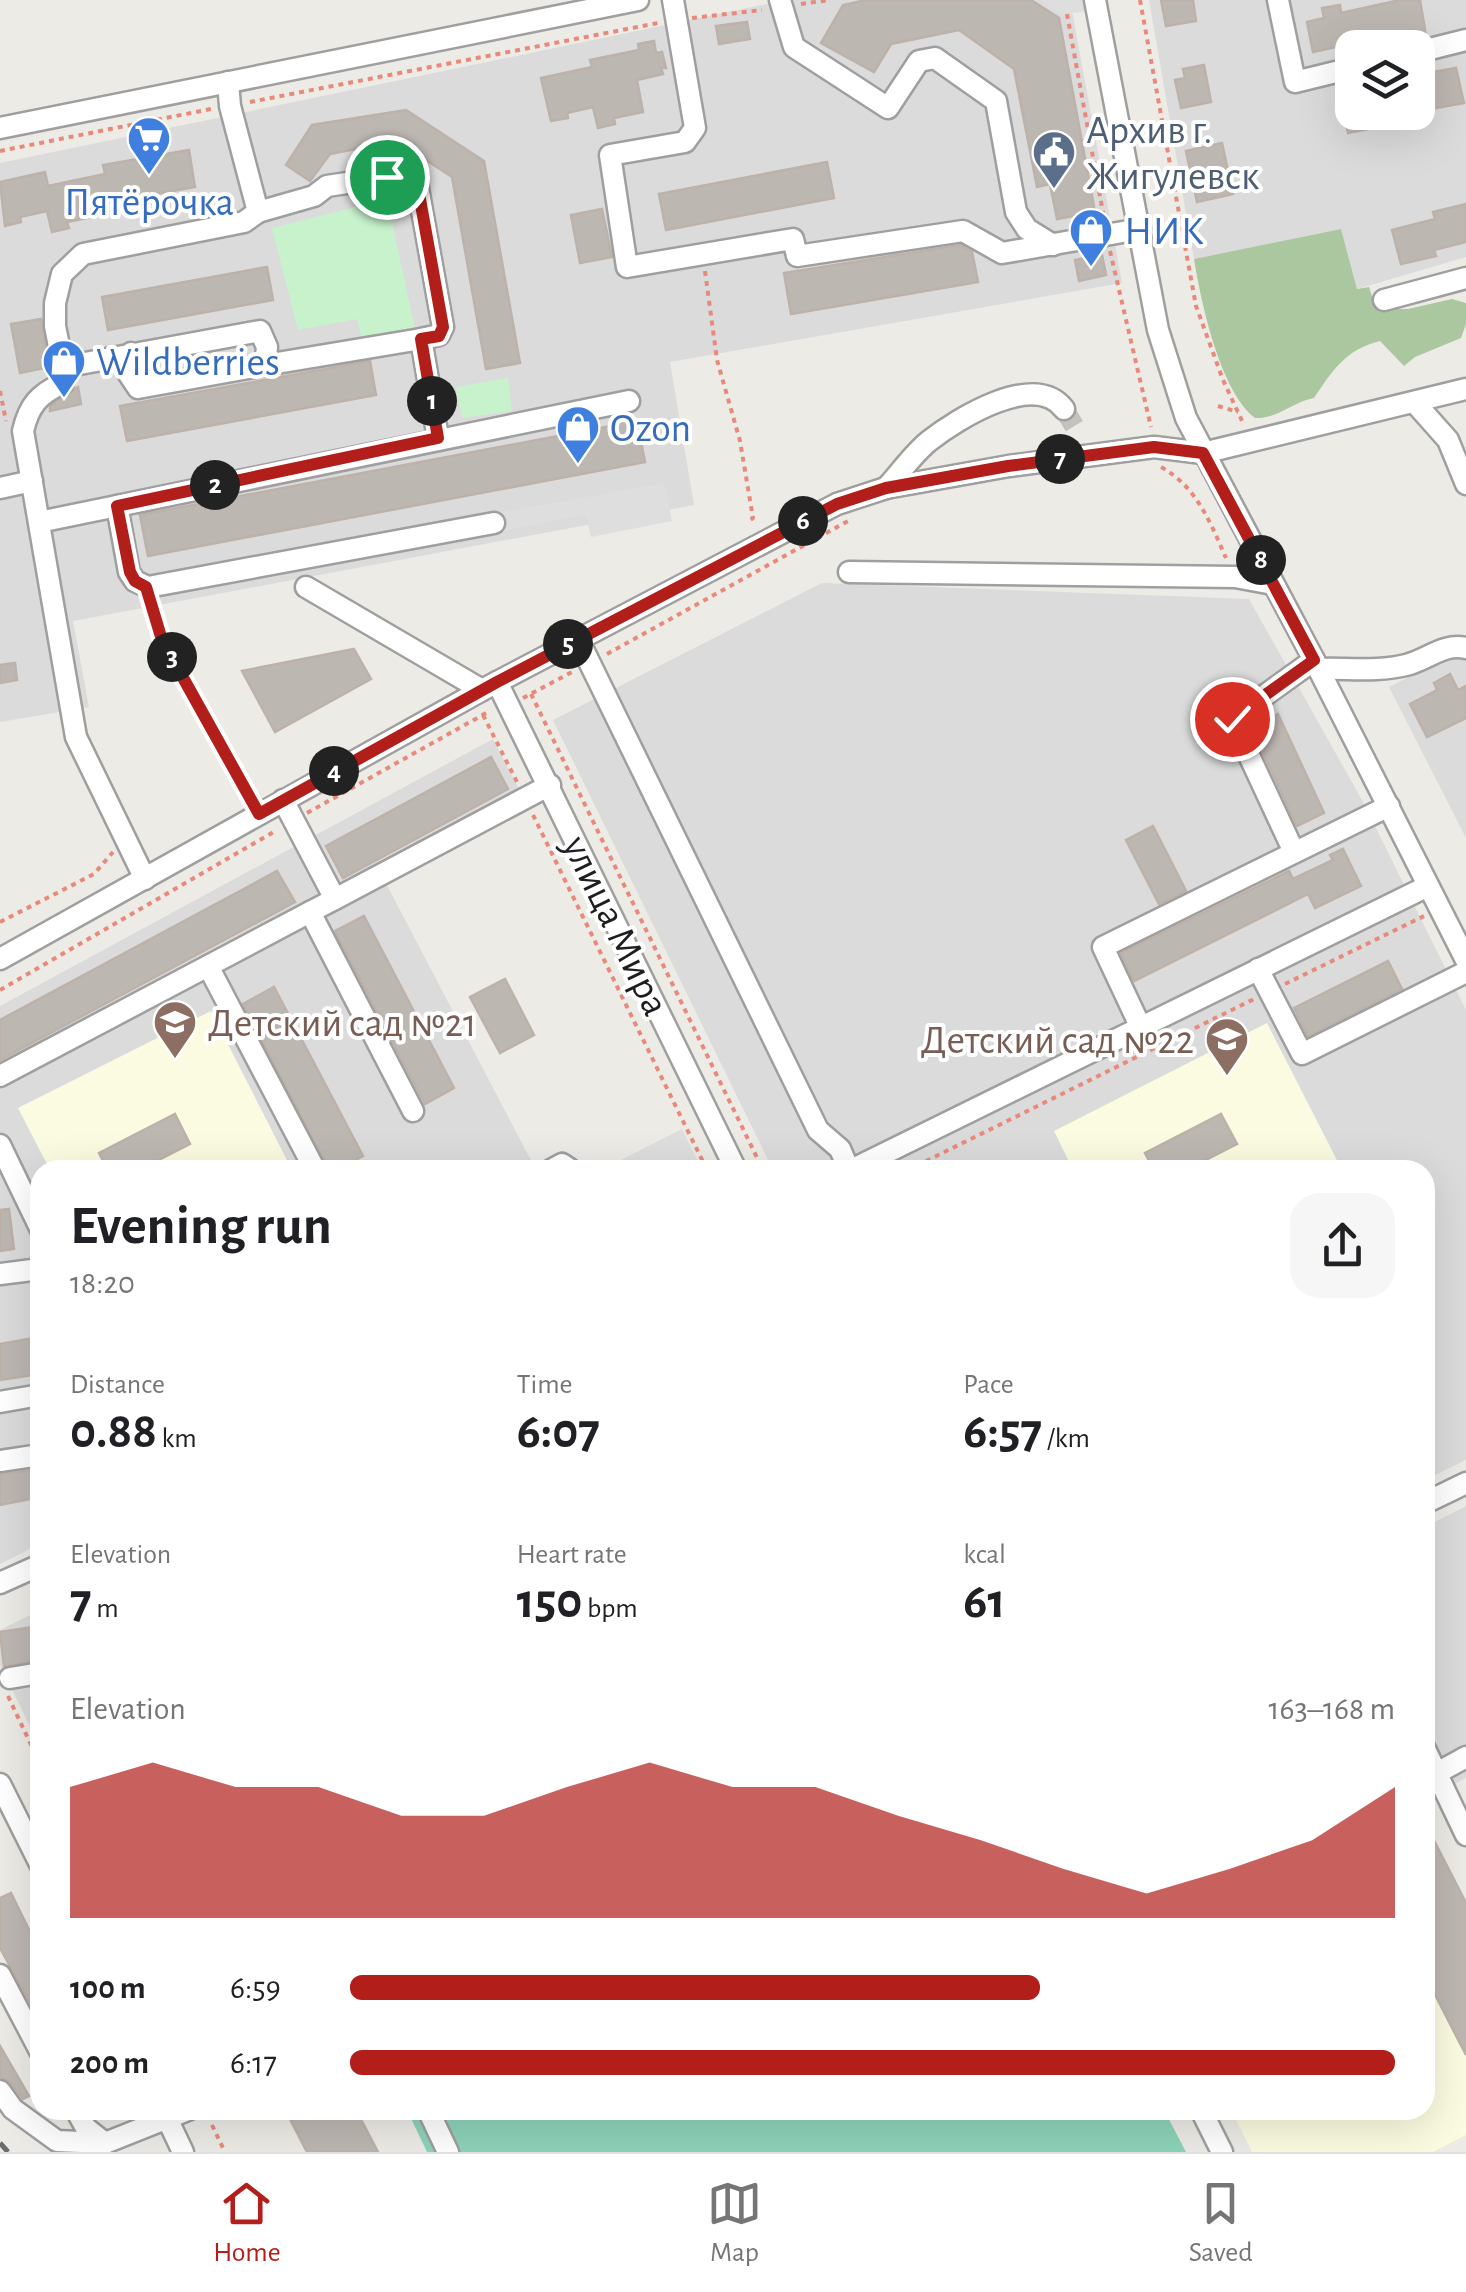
<!DOCTYPE html>
<meta charset="utf-8">
<style>
:root{--surface:#fff;--page:#f6f6f6;--text:#202124;--muted:#757577;--line:#e0e0e0;--accent:#b21e19}
body{margin:0;font-family:"Alegreya Sans",sans-serif;background:var(--page);color:var(--text);height:100vh;display:flex;flex-direction:column;font-size:38px;white-space:nowrap}
*{box-sizing:border-box;margin:0}
p{font-size:32px;color:var(--muted)}
.icon{flex:none;width:55px;height:55px;fill:none;stroke:currentColor;stroke-width:2;stroke-linecap:round;stroke-linejoin:round}
.map{position:relative;flex:1;overflow:hidden}
.side{position:absolute;left:30px;top:1160px;width:1405px;height:960px;display:flex;flex-direction:column;background:var(--surface);border-radius:30px;box-shadow:0 10px 40px #0002}
.side>*{flex:none}
.tools{position:absolute;left:1335px;top:30px;display:grid;gap:20px}
.tools a{display:grid;place-items:center;width:100px;height:100px;border-radius:20px;background:var(--surface);box-shadow:0 10px 40px #0002;font-size:50px}
.pin{position:absolute;display:grid;place-items:center;width:85px;height:85px;color:#fff;margin:-42px;border:5px solid #fff;border-radius:50%;box-shadow:0 2px 10px #0007}
.km{position:absolute;width:50px;height:50px;margin:-25px;border-radius:50%;background:#222;color:#fff;font-size:28px;line-height:50px;text-align:center}
.round{display:grid;place-items:center;flex:none;width:105px;height:105px;border-radius:30px;background:var(--page)}
.head{display:flex;align-items:center;justify-content:space-between;height:170px;padding:0 40px}
h1{font-size:55px;font-weight:700;line-height:75px}
.figures{display:grid;grid-template-columns:repeat(3,1fr);gap:15px;height:170px;padding:10px 40px}
.figures div{display:grid;align-content:center}
.figures b{font-size:50px;font-weight:700}
.figures small{font-size:28px;font-weight:400}
.figures p{font-size:28px}
.chart{height:280px;padding:20px 40px}
.chart p{display:flex;justify-content:space-between}
.chart svg{width:100%;height:180px;margin-top:10px;fill:var(--accent);opacity:.7}
ul{padding:0 40px;list-style:none;font-size:32px}
li{display:grid;grid-template-columns:160px 120px 1fr;align-items:center;height:75px}
li i{height:25px;border-radius:12px;background:var(--accent)}
.dock{display:flex;justify-content:space-around;align-items:center;height:140px;border-top:2px solid var(--line);background:var(--surface);font-size:28px;color:var(--muted)}
.dock a{display:grid;justify-items:center;gap:5px}
.dock .current{color:var(--accent)}
.map>svg:first-child{display:block}
.residential{fill:#dbdbdb;fill-rule:evenodd}
.education{fill:#fafbe0}
.forest{fill:#aac79f}
.park{fill:#c7f2cc}
.pitch{fill:#8dd3b9}
.parking{fill:#dedede}
.building{fill:#bdb7b2;stroke:#bdb2a9;stroke-width:2.5}
.lines{fill:none;stroke-linecap:round;stroke-linejoin:round}
.minor-tunnel{stroke:#c4c2bd;stroke-width:20;stroke-dasharray:20 10;stroke-linecap:butt}
.minor-casing{stroke:#9f9f9f;stroke-width:25}
.path{stroke:#e88a7b;stroke-width:4;stroke-dasharray:5 5;stroke-linecap:butt}
.minor{stroke:#fff;stroke-width:20}
.rail{stroke:#6c6c6c;stroke-width:5;stroke-dasharray:20 20;stroke-linecap:butt}
.route-casing{stroke:#fff;stroke-width:20}
.route{stroke:#b21e19;stroke-width:12}
.labels{text-anchor:middle;stroke-width:8;stroke-linejoin:round;paint-order:stroke}
.service-label{font-size:40px;fill:#4e5e75;stroke:#fff;text-anchor:start}
.shop-label{font-size:40px;fill:#366cbe;stroke:#fff;text-anchor:start}
.street-label{font-size:40px;fill:#1e1e1e;stroke:#fff}
.education-label{font-size:40px;fill:#785e54;stroke:#fff;text-anchor:start}
</style>
<div class="map">
<svg width="1466" height="2152" viewBox="0 0 1466 2152">
<rect width="100%" height="100%" fill="#edebe5"/>
<g class="residential">
<path d="M786,0H1054L1072,11L1122,283L670,362L694,505L73,621L89,707L0,722V163Z"/>
<path d="M1149,0H1466V257L1357,289L1341,229L1194,259ZM1352,48H1418V112H1352Z"/>
<path d="M822,583L1249,599L1362,800L1466,1010V1460L1425,1480V1170H773L553,720Z"/>
<path d="M1466,647V838L1389,687Z"/>
<path d="M493,739L521,793L379,870L536,1170H40V1544L0,1564V1006Z"/>
<path d="M1466,1506V1778L1425,1799V1527Z"/>
<path d="M40,1610V1747L0,1665V1630Z"/>
</g>
<g class="education">
<path d="M211,1011L292,1170H50L18,1108Z"/>
<path d="M1267,1023L1342,1170H1073L1054,1131Z"/>
<path d="M1425,1823L1466,1903V2135L1433,2152H1252L1231,2110H1425Z"/>
</g>
<path class="forest" d="M1341,229L1357,289L1369,287L1376,309H1408L1452,299L1466,303V324L1461,338L1415,357L1404,366L1380,341C1346,349 1332,371 1314,398C1292,402 1278,419 1255,418C1220,391 1201,302 1194,259Z"/>
<g class="park">
<path d="M387,199L416,333L362,340L357,319L298,330L272,228Z"/>
<path d="M508,378L512,411L462,418L456,387Z"/>
</g>
<path class="pitch" d="M407,2110H1164L1186,2152H427Z"/>
<g class="parking">
<path d="M1040,0H1083L1086,11L1062,15Z"/>
<path d="M664,483L672,521L591,537L586,514L495,533L492,514Z"/>
<path d="M682,1129L702,1170H601Z"/>
</g>
<g class="building">
<path d="M866,0H1031L1059,18L1095,212L1057,219L1050,184L1037,187L1014,69L959,30L891,44L874,72L821,43L843,5Z"/>
<path d="M1161,0H1193L1196,21L1166,26Z"/>
<path d="M1400,0H1420L1426,36L1411,38L1410,31L1313,52L1307,22L1324,18L1322,8L1340,5L1341,13Z"/>
<path d="M747,22L750,39L719,44L716,26Z"/>
<path d="M654,41L656,53L662,52L666,68H661L663,74L637,80L643,112L614,118L615,124L598,128L593,107L567,113L568,118L551,121L541,78L592,67L590,60L639,50L638,44Z"/>
<path d="M1204,65L1211,102L1181,108L1175,80L1185,78L1183,69Z"/>
<path d="M1456,68L1464,103L1425,110L1419,80L1434,77L1433,72Z"/>
<path d="M406,110L484,161L520,363L486,369L452,177L397,141L330,154L310,181L286,165L312,125Z"/>
<path d="M1344,112H1418L1419,119L1348,133Z"/>
<path d="M1222,143L1233,194L1197,202L1186,151Z"/>
<path d="M189,150L195,187L95,205L97,216L67,222L69,228L52,232L47,211L20,217L21,222L5,226L0,182L45,172L48,186L105,174L103,165Z"/>
<path d="M827,162L834,198L666,230L659,194Z"/>
<path d="M1466,204V242L1434,250L1436,256L1401,264L1392,230L1435,219L1433,212Z"/>
<path d="M602,209L612,257L580,263L571,215Z"/>
<path d="M960,245L972,252L978,282L791,314L784,273Z"/>
<path d="M1102,255L1106,275L1079,281L1075,260Z"/>
<path d="M267,267L273,300L108,330L102,297Z"/>
<path d="M41,319L49,367L20,373L11,324Z"/>
<path d="M370,361L376,395L127,441L120,406Z"/>
<path d="M78,387L81,404L50,411V406Z"/>
<path d="M637,421L645,462L148,556L140,515Z"/>
<path d="M354,649L371,679L275,732L242,671Z"/>
<path d="M15,663L17,680L0,683V665Z"/>
<path d="M1450,674L1458,690L1466,686V718L1427,737L1410,704L1437,690L1434,683Z"/>
<path d="M1278,714L1324,813L1297,826L1251,727Z"/>
<path d="M491,757L508,789L343,878L326,846Z"/>
<path d="M1153,826L1186,891L1159,904L1126,840Z"/>
<path d="M1343,849L1361,886L1315,908L1308,894L1134,981L1121,953L1289,871L1293,879L1333,860L1330,855Z"/>
<path d="M277,871L295,902L0,1060V1020Z"/>
<path d="M364,916L454,1088L425,1104L335,931Z"/>
<path d="M1388,961L1402,989L1308,1036L1294,1008Z"/>
<path d="M505,979L534,1035L500,1053L470,997Z"/>
<path d="M274,987L363,1156L336,1170H329L243,1004Z"/>
<path d="M175,1114L190,1144L151,1164L155,1170H108L99,1153Z"/>
<path d="M1221,1114L1237,1144L1198,1164L1201,1170H1154L1145,1153Z"/>
<path d="M9,1209L14,1249L0,1251V1210Z"/>
<path d="M40,1337V1374L0,1380V1344Z"/>
<path d="M40,1469V1497L0,1505V1474Z"/>
<path d="M40,1626V1660L4,1666L0,1632Z"/>
<path d="M1425,1823L1466,1903V2055L1425,1975Z"/>
<path d="M11,1893L36,1944L40,1942V2021L0,1948V1898Z"/>
<path d="M0,2046L29,2096L23,2099L10,2082L0,2077Z"/>
<path d="M312,2110H356L378,2152H307L291,2121Z"/>
</g>
<g class="lines">
<path class="minor-tunnel" d="M1064,409L1079,434"/>
<g class="minor-casing">
<g id="minor">
<path d="M673,0L695,128L685,142L610,155L627,267L793,239L797,256L963,231L1002,253L1140,229"/>
<path d="M780,0L794,47L888,108L919,61L935,58L996,101L1016,212L1027,229L1053,245"/>
<path d="M1095,0L1158,330L1186,418L1314,660L1466,960"/>
<path d="M1278,0L1295,82L1352,68"/>
<path d="M1418,52L1466,40"/>
<path d="M228,82L230,106L258,212L314,196L327,186L387,177L418,188L443,327L439,335L421,339L438,438"/>
<path d="M0,128L638,0"/>
<path d="M1384,300L1466,278"/>
<path d="M131,353L128,373L138,388L265,365L267,347L260,331L63,367V383C39,394 29,405 23,431L76,737L145,879"/>
<path d="M265,365L421,339"/>
<path d="M63,367L55,326V303L62,274L83,254L244,222L258,212"/>
<path d="M1416,404L1448,440L1466,484"/>
<path d="M0,488L32,481"/>
<path d="M886,488C900,473 913,454 929,441C957,419 1035,370 1064,409"/>
<path d="M117,506L129,572L135,581L148,587L494,523"/>
<path d="M39,522L629,401"/>
<path d="M849,572L1235,577L1273,584"/>
<path d="M306,587L482,690"/>
<path d="M578,639L818,1130L840,1149L849,1170"/>
<path d="M1319,669C1347,668 1379,672 1406,665C1427,660 1443,643 1466,648"/>
<path d="M497,682L736,1170"/>
<path d="M283,800L335,899L310,912L413,1111"/>
<path d="M1294,852L1232,719L1314,660"/>
<path d="M335,899L550,785"/>
<path d="M0,959L482,690L837,504L886,488L1009,466L1154,447L1203,453L1466,389"/>
<path d="M208,966L315,1170"/>
<path d="M1258,969L1302,1054L1466,972"/>
<path d="M1141,1028L1103,947L1389,806"/>
<path d="M0,1076L310,912"/>
<path d="M0,1145L40,1228"/>
<path d="M551,1170L562,1164L571,1170"/>
<path d="M851,1170L1428,886"/>
<path d="M0,1274L40,1269"/>
<path d="M0,1402L40,1395"/>
<path d="M0,1461L40,1455"/>
<path d="M1425,1503L1466,1483"/>
<path d="M0,1583L40,1565"/>
<path d="M10,1678L40,1673"/>
<path d="M1425,1749L1466,1835"/>
<path d="M1437,1773L1466,1757"/>
<path d="M0,1784L40,1864"/>
<path d="M0,1975L40,2051"/>
<path d="M0,2091L13,2109L57,2141L105,2143"/>
<path d="M76,2110L86,2128L105,2143L188,2110"/>
<path d="M428,2110L448,2152"/>
<path d="M1201,2110L1222,2152"/>
<path d="M164,2112L183,2152"/>
</g>
</g>
<g class="path">
<path d="M1140,0L1196,306L1223,380L1243,423"/>
<path d="M801,4L829,0"/>
<path d="M1067,14L1104,218"/>
<path d="M692,18L762,10"/>
<path d="M250,102L658,23"/>
<path d="M0,151L211,109"/>
<path d="M1110,251L1151,427"/>
<path d="M705,271L717,360L740,441L753,518L750,520"/>
<path d="M0,391L6,421"/>
<path d="M1218,406L1238,412"/>
<path d="M1161,467C1197,487 1210,522 1226,558"/>
<path d="M152,605L162,640L251,801"/>
<path d="M607,654L848,521"/>
<path d="M531,694L763,1170"/>
<path d="M523,698L572,672"/>
<path d="M483,715L518,784"/>
<path d="M307,813L488,712"/>
<path d="M533,815L707,1170"/>
<path d="M0,922L94,874L113,852"/>
<path d="M1285,984L1424,916"/>
<path d="M0,990L277,830"/>
<path d="M908,1170L1254,999"/>
<path d="M8,1696L40,1764"/>
<path d="M212,2125L225,2152"/>
</g>
<use href="#minor" class="minor"/>
<path class="rail" d="M0,2143L8,2152"/>
</g>
<g class="lines">
<g class="route-casing">
<path id="route" d="M387,177L418,188L443,327L439,336L421,339L438,438L117,506L130,572L135,581L146,587L162,640L259,814L497,682L837,504L886,488L1008,466L1154,447L1203,453L1314,660L1232,719"/>
</g>
<use href="#route" class="route"/>
</g>
<defs>
<g id="supermarket-pin" transform="scale(2.25)"><path d="M0 17L-7.5 6A9.5 9.5 0 1 1 7.5 6Z" fill="#3f7fe0" stroke="#fff"/><path d="M-6-5.5h2.5l.6 2H6L4.5 2H-2.5L-4.4-4H-6ZM-1.5 3.2a1.3 1.3 0 1 0 .1 0ZM3 3.2a1.3 1.3 0 1 0 .1 0Z" fill="#fff"/></g>
<g id="civic-pin" transform="scale(2.25)"><path d="M0 17L-7.5 6A9.5 9.5 0 1 1 7.5 6Z" fill="#5c6f8a" stroke="#fff"/><path d="M-.6-6.5H3V-4.5H.6V-3L4-1V1h2V6H-6V1h2V-1L-.6-3ZM-1.2 2.5V6h2.4V2.5Z" fill="#fff"/></g>
<g id="shop-pin" transform="scale(2.25)"><path d="M0 17L-7.5 6A9.5 9.5 0 1 1 7.5 6Z" fill="#3f7fe0" stroke="#fff"/><path d="M-5-2.5h2.3a2.7 3.5 0 0 1 5.4 0H5L5.5 6h-11ZM-1.5-2.5h3a1.5 2.3 0 0 0-3 0Z" fill="#fff"/></g>
<g id="school-pin" transform="scale(2.25)"><path d="M0 17L-7.5 6A9.5 9.5 0 1 1 7.5 6Z" fill="#8d6e63" stroke="#fff"/><path d="M0-5L7-2L0 1L-7-2ZM-4 1L0 2.5L4 1V4Q0 6-4 4Z" fill="#fff"/></g>
</defs>
<g fill-rule="evenodd">
<use href="#supermarket-pin" x="149" y="138"/>
<use href="#civic-pin" x="1054" y="152"/>
<use href="#shop-pin" x="1091" y="230"/>
<use href="#shop-pin" x="64" y="361"/>
<use href="#shop-pin" x="578" y="427"/>
<use href="#school-pin" x="175" y="1022"/>
<use href="#school-pin" x="1227" y="1039"/>
</g>
<g class="labels">
<g class="service-label">
<text x="1086" y="143">Архив г.<tspan x="1086" dy="46">Жигулевск</tspan></text>
</g>
<g class="shop-label">
<text x="149" y="215" text-anchor="middle">Пятёрочка</text>
<text x="1124" y="244">НИК</text>
<text x="96" y="375">Wildberries</text>
<text x="610" y="441">Ozon</text>
</g>
<g class="street-label">
<text transform="translate(617 925) rotate(64)" y="14">улица Мира</text>
</g>
<g class="education-label">
<text x="208" y="1036">Детский сад №21</text>
<text x="1194" y="1053" text-anchor="end">Детский сад №22</text>
</g>
</g>
</svg>
<div class="tools">
<a><svg class="icon" aria-label="layers" viewBox="0 0 24 24"><path d="M12 4l9 5-9 5-9-5zM3 14l9 5 9-5"/></svg></a>
</div>
<div class="pin" style="left:387px;top:177px;background:#1e9e55"><svg class="icon" aria-label="arrive" viewBox="0 0 24 24"><path d="M6 21V4h12l-3 4 3 4H6"/></svg></div>
<div class="pin" style="left:1232px;top:719px;background:#d93025"><svg class="icon" aria-label="check" viewBox="0 0 24 24"><path d="M5 12l5 5 9-10"/></svg></div>
<b class="km" style="left:432px;top:401px">1</b>
<b class="km" style="left:215px;top:485px">2</b>
<b class="km" style="left:172px;top:657px">3</b>
<b class="km" style="left:334px;top:771px">4</b>
<b class="km" style="left:568px;top:644px">5</b>
<b class="km" style="left:803px;top:521px">6</b>
<b class="km" style="left:1060px;top:459px">7</b>
<b class="km" style="left:1261px;top:560px">8</b>
<section class="side">
<div class="head"><div><h1>Evening run</h1><p>18:20</p></div><a class="round"><svg class="icon" aria-label="share" viewBox="0 0 24 24"><path d="M12 15V3M7 8l5-5 5 5M5 13v7h14v-7"/></svg></a></div>
<div class="figures">
<div><p>Distance</p><b>0.88<small> km</small></b></div>
<div><p>Time</p><b>6:07</b></div>
<div><p>Pace</p><b>6:57<small> /km</small></b></div>
</div>
<div class="figures">
<div><p>Elevation</p><b>7<small> m</small></b></div>
<div><p>Heart rate</p><b>150<small> bpm</small></b></div>
<div><p>kcal</p><b>61</b></div>
</div>
<div class="chart"><p><span>Elevation</span>163–168 m</p>
<svg viewBox="0 0 160 44" preserveAspectRatio="none"><path d="M0 44V12L10 6L20 12L30 12L40 19L50 19L60 12L70 6L80 12L90 12L100 19L110 25L120 32L130 38L140 32L150 25L160 12V44z"/></svg>
</div>
<ul>
<li><b>100 m</b>6:59<i style="width:66%"></i></li>
<li><b>200 m</b>6:17<i style="width:100%"></i></li>
</ul>
</section>
</div>
<nav class="dock">
<a class="current"><svg class="icon" aria-label="home" viewBox="0 0 24 24"><path d="M3 11l9-7 9 7M6 9v11h12V9"/></svg>Home</a>
<a><svg class="icon" aria-label="map" viewBox="0 0 24 24"><path d="M3 6l6-2 6 2 6-2v14l-6 2-6-2-6 2zM9 4v14M15 6v14"/></svg>Map</a>
<a><svg class="icon" aria-label="saved" viewBox="0 0 24 24"><path d="M7 4h10v16l-5-4-5 4z"/></svg>Saved</a>
</nav>
